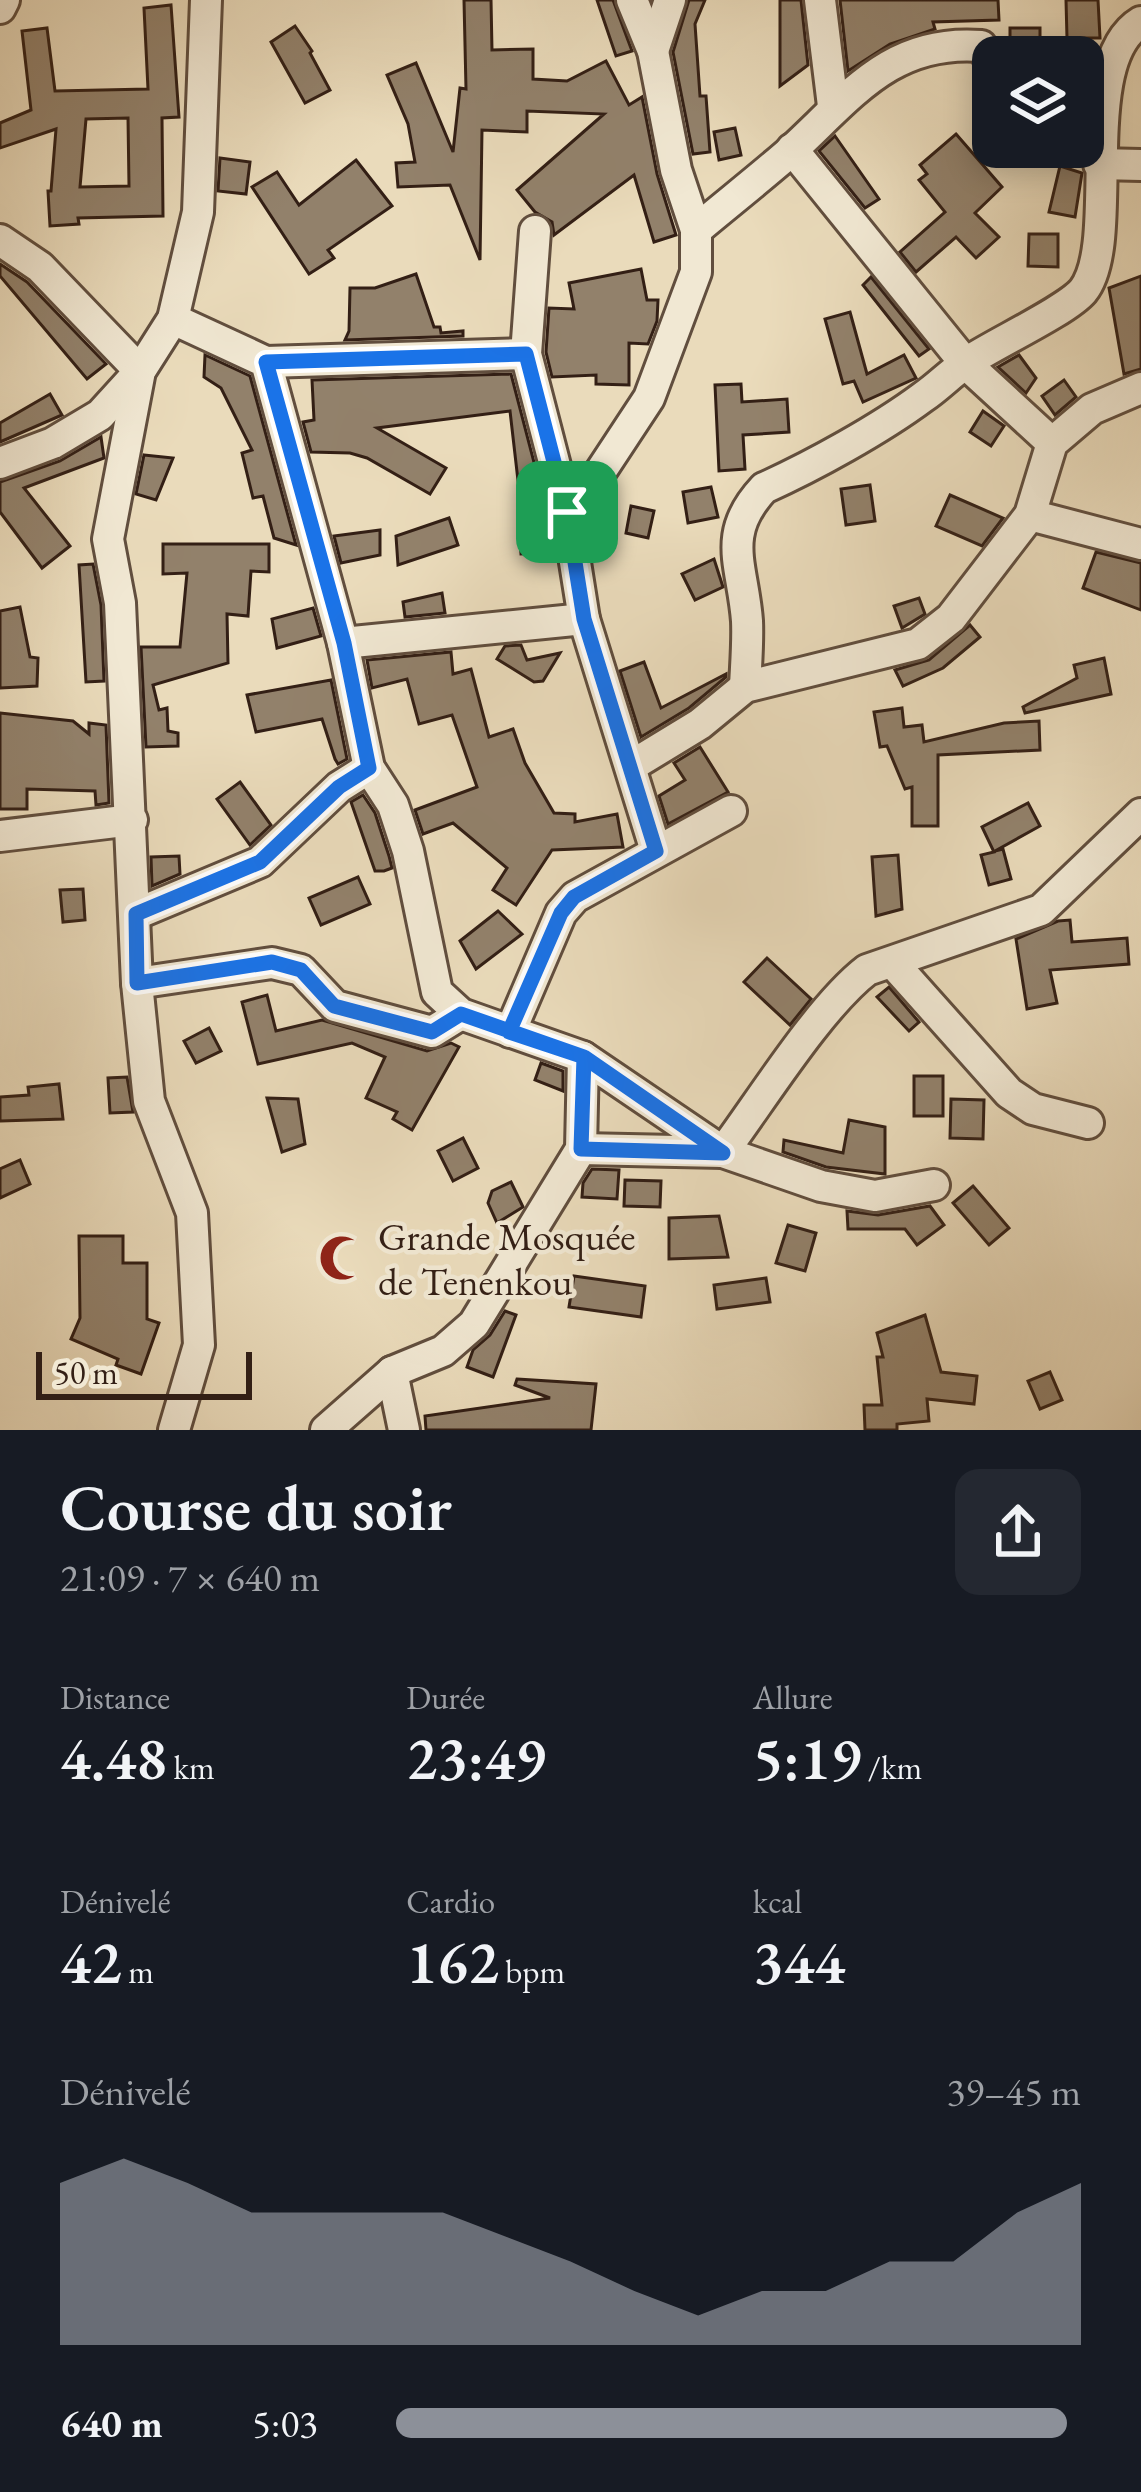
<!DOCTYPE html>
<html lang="fr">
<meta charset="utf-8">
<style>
:root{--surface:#171b24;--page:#242831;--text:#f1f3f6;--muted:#9ea1a6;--accent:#8c9099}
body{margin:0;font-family:"EB Garamond",serif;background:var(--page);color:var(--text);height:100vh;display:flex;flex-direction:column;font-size:45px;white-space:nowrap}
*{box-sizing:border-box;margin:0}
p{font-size:39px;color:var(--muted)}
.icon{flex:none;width:66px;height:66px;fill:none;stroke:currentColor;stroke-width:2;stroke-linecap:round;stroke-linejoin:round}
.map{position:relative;height:1430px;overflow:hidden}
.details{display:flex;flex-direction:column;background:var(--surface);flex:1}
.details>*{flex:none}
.tools{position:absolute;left:972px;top:36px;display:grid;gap:24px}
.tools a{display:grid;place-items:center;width:132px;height:132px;border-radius:24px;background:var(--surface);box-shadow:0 6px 30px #0003;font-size:60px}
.scale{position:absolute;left:36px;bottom:30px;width:216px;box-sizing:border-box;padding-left:12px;border:6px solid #331f15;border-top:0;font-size:33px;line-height:42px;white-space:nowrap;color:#331f15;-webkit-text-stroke:9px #f1e8d3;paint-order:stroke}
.pin{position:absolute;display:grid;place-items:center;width:102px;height:102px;color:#fff;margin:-51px;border-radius:24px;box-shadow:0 6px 18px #0006}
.round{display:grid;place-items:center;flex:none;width:126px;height:126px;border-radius:24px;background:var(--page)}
.overview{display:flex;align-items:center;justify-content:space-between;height:204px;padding:0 60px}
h1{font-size:66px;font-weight:600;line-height:90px}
.figures{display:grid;grid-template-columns:repeat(3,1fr);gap:18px;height:204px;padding:12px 60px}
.figures div{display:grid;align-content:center}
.figures b{font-size:60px;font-weight:600}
.figures small{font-size:33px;font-weight:400}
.figures p{font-size:33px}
.chart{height:336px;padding:24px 60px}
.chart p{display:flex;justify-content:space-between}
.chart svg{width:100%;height:216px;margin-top:12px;fill:var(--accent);opacity:.7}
ul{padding:0 60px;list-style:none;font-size:39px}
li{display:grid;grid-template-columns:192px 144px 1fr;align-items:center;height:90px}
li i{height:30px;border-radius:15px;background:var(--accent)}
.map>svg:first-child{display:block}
.building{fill:#92816b;stroke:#331f15;stroke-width:3;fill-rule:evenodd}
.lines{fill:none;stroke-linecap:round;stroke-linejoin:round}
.minor-casing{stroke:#614e3e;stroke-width:36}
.minor{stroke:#f1e8d3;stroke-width:30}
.route-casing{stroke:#fff;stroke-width:24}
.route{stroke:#1a73e8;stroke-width:15}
.labels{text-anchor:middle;stroke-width:9;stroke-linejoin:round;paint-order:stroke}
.poi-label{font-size:39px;fill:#331f15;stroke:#f1e8d3;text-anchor:start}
</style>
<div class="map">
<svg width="1141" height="1430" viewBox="0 0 1141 1430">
<rect width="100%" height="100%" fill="#eadbbb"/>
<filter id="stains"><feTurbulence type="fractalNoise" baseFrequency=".00167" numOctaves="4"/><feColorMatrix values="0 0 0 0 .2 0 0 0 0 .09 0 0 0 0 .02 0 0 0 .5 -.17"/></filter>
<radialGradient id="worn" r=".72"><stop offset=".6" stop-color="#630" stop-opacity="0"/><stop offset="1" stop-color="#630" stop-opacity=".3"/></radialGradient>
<g class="building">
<path d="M464,0H491L492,50L533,49V79L567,81L606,61L629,105L642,97L657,174L676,235L654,242L634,175L554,235L552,222L535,212L517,190L604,114L527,111V132L482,130L480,260L450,185L398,187L396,163L415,162L408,124L387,75L416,63L453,152L460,88L466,89Z"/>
<path d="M597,0H613L632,51L616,56Z"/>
<path d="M689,0H705L695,24L700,96H706L710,152L693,154L673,52Z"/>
<path d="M780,0H801L808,65L780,86Z"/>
<path d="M840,0H998L999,20L933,22L935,29L890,44L848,71Z"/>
<path d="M1066,0H1098L1100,38H1067Z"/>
<path d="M171,5L179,117L162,118L163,216L78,218L79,224L50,226L48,191H51L56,129L0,148V123L31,110L22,31L47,28L55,91L148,89L144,8ZM128,118L129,186L80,187L86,119Z"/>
<path d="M295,26L312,51L310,53L330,90L305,103L271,42Z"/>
<rect x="1010" y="28" width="30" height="27"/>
<path d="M735,128L741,155L719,160L714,132Z"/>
<path d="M956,134L1002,187L975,213L999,237L976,258L956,237L916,272L900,252L945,212L919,180L927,174L920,165Z"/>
<path d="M835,136L879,199L865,208L819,151Z"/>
<path d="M220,158L250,162L246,194L218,191Z"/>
<path d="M356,160L392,206L328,250L334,258L309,274L252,187L277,172L299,205Z"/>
<path d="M1060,166L1082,173L1075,217L1049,212Z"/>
<path d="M1029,234H1058V267L1028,266Z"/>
<path d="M0,264L27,282L106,364L87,379L0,276Z"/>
<path d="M641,269L647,300H658L657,321L648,344L629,343V385L596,384V375L552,377L546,352L549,308L574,309L569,283Z"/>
<path d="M416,274L434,327H440L441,333L463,331V336L345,340L349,331L350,288H375Z"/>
<path d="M1141,276V369L1124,374L1109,288Z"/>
<path d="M871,277L929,349L919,356L863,285Z"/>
<path d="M850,312L867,374L904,355L916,378L863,402L854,381L843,384L825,319Z"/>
<path d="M205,355L250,376L296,545L274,538L263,496L253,498L242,453L252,450L221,388L204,377Z"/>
<path d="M1019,355L1036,378L1026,393L998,367Z"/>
<path d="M511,374L548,516L553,552L521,554L519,525L523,524L510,411L377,428L446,468L430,494L367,458L350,453L311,452L303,422L314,420L312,380Z"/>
<path d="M1064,380L1076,397L1055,415L1042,396Z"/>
<path d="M741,384L742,402L787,399L789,432L743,435L745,469L719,471L715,385Z"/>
<path d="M50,394L62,415L0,442V423Z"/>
<path d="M983,411L1004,426L991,446L970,432Z"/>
<path d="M101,437L104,458L24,488L70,546L42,568L0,512V482L60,461Z"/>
<path d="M144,455L173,458L156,500L136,494Z"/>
<path d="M870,485L875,521L846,525L841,489Z"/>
<path d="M711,487L718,517L688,523L683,492Z"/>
<path d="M950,495L1003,518L982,546L936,526Z"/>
<path d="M631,506L654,511L648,538L626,533Z"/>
<path d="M449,518L458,545L398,565L396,536Z"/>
<path d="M380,530V555L341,563L334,536Z"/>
<path d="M163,544H269V572L251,571L248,616L227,614L228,663L153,685L159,710L167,708L168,731L178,733V746L146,747L141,647H180L187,573L163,574Z"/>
<path d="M1096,552L1141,563V610L1083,588Z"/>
<path d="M714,559L723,587L695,600L682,574Z"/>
<path d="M93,564L101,605L104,681L86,682L79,565Z"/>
<path d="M442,593L445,613L405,617L403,602Z"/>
<path d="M919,598L925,614L902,628L894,606Z"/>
<path d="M20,607L30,657L38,658L37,686L0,688V611Z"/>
<path d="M313,608L321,636L277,648L272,619Z"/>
<path d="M970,625L980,637L943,668L903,686L895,670L929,660Z"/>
<path d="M521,645L527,660L560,653L543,681L534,682L497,659L505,646Z"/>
<path d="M451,652L453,674L471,669L489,737L513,729L525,763L554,813L575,814V822L617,814L623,847L552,850L516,905L493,890L507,868L453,823L423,834L415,810L477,787L452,715L419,724L407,679L372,688L367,660Z"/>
<path d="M1104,658L1111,694L1025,713L1023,707L1077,678L1074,665Z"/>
<path d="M644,662L661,708L726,674V677L689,708L641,737L620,671Z"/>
<path d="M331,680L347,759L338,764L335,759L322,719L256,732L247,695Z"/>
<path d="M902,708L904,727L922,725L924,742L1004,723L1039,721L1040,750L938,755V826H912V787L905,789L887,746L880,747L874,712Z"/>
<path d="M0,713L73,721L89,734V723L106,725L109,803L96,805L95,791L27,789V809H0Z"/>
<path d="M700,747L728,792L668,824L659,796L685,780L674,763Z"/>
<path d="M240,782L271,825L250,845L217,799Z"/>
<path d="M363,795L375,813L389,856L392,868L384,871H375L351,802Z"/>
<path d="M1028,803L1040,826L995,851L1003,849L1011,879L989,885L981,855L994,852L982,827Z"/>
<path d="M898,855L902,909L876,916L872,857Z"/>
<path d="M179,856L180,874L152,886L151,857Z"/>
<path d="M358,877L370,904L321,925L309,898Z"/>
<path d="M83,889L85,920L63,922L60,890Z"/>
<path d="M498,911L522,934L476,969L460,941Z"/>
<path d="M1070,920L1072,942L1127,938L1129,964L1050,970L1057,1003L1027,1009L1016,939L1058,921Z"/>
<path d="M767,958L811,999L790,1025L744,982Z"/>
<path d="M889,987L919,1022L909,1031L877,997Z"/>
<path d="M267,995L276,1031L322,1020L427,1051L451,1043L459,1047L412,1130L393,1119L397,1112L366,1098L385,1057L352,1043L258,1064L242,1002Z"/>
<path d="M209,1028L221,1051L196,1063L184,1041Z"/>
<path d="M541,1063L563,1071V1091L535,1080Z"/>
<rect x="914" y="1076" width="29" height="40"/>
<path d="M127,1077L133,1112L110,1113L108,1078Z"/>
<path d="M59,1084L63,1119L0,1121V1097L29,1095L28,1087Z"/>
<path d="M267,1098L298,1099L305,1144L282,1152Z"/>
<path d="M951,1099L984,1100L983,1139L950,1138Z"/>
<path d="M849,1120L885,1127V1174L826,1167L783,1152L784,1140L843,1153Z"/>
<path d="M463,1138L478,1168L453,1181L438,1151Z"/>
<path d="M20,1160L30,1184L0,1198V1169Z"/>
<path d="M592,1169L619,1170L617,1199L582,1197L583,1183Z"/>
<path d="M625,1180L661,1181L660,1207L624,1206Z"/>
<path d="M511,1182L523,1207L497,1223L488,1203L492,1191Z"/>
<path d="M973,1186L1009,1228L989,1245L953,1203Z"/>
<path d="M930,1206L944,1225L917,1245L905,1229H848L847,1211L878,1215Z"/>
<path d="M719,1216L728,1257L669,1259V1218Z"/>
<path d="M788,1225L816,1233L805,1271L776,1263Z"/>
<path d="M79,1236H123V1263H147V1319L159,1323L141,1374L116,1365L118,1359L71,1339L80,1318Z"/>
<path d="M574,1276L645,1286L641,1317L569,1307Z"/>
<path d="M766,1278L770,1302L717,1309L714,1285Z"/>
<path d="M505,1311L516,1315L493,1377L467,1367L473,1350L490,1335Z"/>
<path d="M925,1315L941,1372L977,1376L974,1404L927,1399L929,1421L897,1424V1430H865L864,1405H882L877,1357H883L877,1333Z"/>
<path d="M1050,1372L1062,1400L1040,1409L1028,1381Z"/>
<path d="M517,1379L596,1384L591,1430H426L425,1416L550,1398L515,1385Z"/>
</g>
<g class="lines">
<g class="minor-casing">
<g id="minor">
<path d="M820,0L833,106"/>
<path d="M0,8L4,0"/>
<path d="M653,51L670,0"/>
<path d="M792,149L965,363L1052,443"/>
<path d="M1099,164L1141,165"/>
<path d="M696,230C727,204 760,178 791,151C851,96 891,39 981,46L993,64"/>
<path d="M535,231L526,354L567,512L584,619L656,851"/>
<path d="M0,240L40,267L140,371L100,415L53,443L0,463"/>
<path d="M173,319L266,362L343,643L369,768L393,805L408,851L437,992L461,1014L583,1057L723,1152L821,1186L875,1196L934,1185"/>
<path d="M266,362L526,354"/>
<path d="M567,512L595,480L649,398L696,272V230L676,170L653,51L632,0"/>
<path d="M1030,515L1141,544"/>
<path d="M343,643L584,619"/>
<path d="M745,687C746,665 748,642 747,621C743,565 720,535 764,488C813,466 880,429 923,397C938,387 951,373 966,363C992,345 1066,311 1083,291C1123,241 1074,62 1141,22"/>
<path d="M631,766L700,724L745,687L918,644L951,618L1030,515L1052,443L1092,409L1141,388"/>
<path d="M0,836L132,820"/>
<path d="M136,914L260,862L339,787L369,768"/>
<path d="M893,963L1009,1093L1033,1109L1088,1123"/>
<path d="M137,983L272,963L301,970L335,1006L432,1032L461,1014"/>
<path d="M510,1032L561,913L575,897L731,811"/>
<path d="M581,1149L723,1152C761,1101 819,1007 867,970L1041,910L1141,814"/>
<path d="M392,1372L404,1430"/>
<path d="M174,1430L199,1345L192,1213L149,1101L137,983L120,603L108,539L140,371L173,319L198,212L206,0"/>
<path d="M326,1430L392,1372L443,1351L474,1324L581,1149L583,1057"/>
</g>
</g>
<use href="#minor" class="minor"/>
</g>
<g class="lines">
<g class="route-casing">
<path id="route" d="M567,512L526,354L266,362L344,643L369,768L339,787L260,862L136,914L137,983L272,962L301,970L334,1006L432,1032L461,1014L584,1057L723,1153L581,1149L584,1057L509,1032L561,913L574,897L656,851L584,619L567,512"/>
</g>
<use href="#route" class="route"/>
</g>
<defs>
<g id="mosque-bare" transform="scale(3.6)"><path d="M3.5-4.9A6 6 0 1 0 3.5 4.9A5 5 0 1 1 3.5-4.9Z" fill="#8f2418" stroke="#f1e8d3" stroke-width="2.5" paint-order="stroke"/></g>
</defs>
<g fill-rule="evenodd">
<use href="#mosque-bare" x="342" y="1258"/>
</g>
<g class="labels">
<g class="poi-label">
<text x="378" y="1250">Grande Mosquée<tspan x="378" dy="45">de Tenenkou</tspan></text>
</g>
</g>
<rect width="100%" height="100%" filter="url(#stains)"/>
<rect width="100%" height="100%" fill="url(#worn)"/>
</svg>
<div class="tools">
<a><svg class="icon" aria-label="layers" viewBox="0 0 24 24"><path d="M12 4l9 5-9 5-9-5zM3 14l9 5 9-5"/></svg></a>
</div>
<div class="scale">50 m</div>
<div class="pin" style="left:567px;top:512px;background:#1e9e55"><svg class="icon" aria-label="arrive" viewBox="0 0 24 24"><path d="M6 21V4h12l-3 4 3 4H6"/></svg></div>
</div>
<section class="details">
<div class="overview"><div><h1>Course du soir</h1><p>21:09 · 7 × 640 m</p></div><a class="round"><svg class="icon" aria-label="share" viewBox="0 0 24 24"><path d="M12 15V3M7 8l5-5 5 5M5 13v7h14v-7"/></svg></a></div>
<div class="figures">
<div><p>Distance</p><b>4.48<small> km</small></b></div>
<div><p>Durée</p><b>23:49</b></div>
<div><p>Allure</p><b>5:19<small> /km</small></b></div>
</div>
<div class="figures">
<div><p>Dénivelé</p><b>42<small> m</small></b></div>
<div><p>Cardio</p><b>162<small> bpm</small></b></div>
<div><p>kcal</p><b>344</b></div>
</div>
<div class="chart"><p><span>Dénivelé</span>39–45 m</p>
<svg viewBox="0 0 160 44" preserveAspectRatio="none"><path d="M0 44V11L10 6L20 11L30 17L40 17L50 17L60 17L70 22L80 27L90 33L100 38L110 33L120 33L130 27L140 27L150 17L160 11V44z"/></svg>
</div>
<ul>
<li><b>640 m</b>5:03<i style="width:98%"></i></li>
</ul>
</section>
